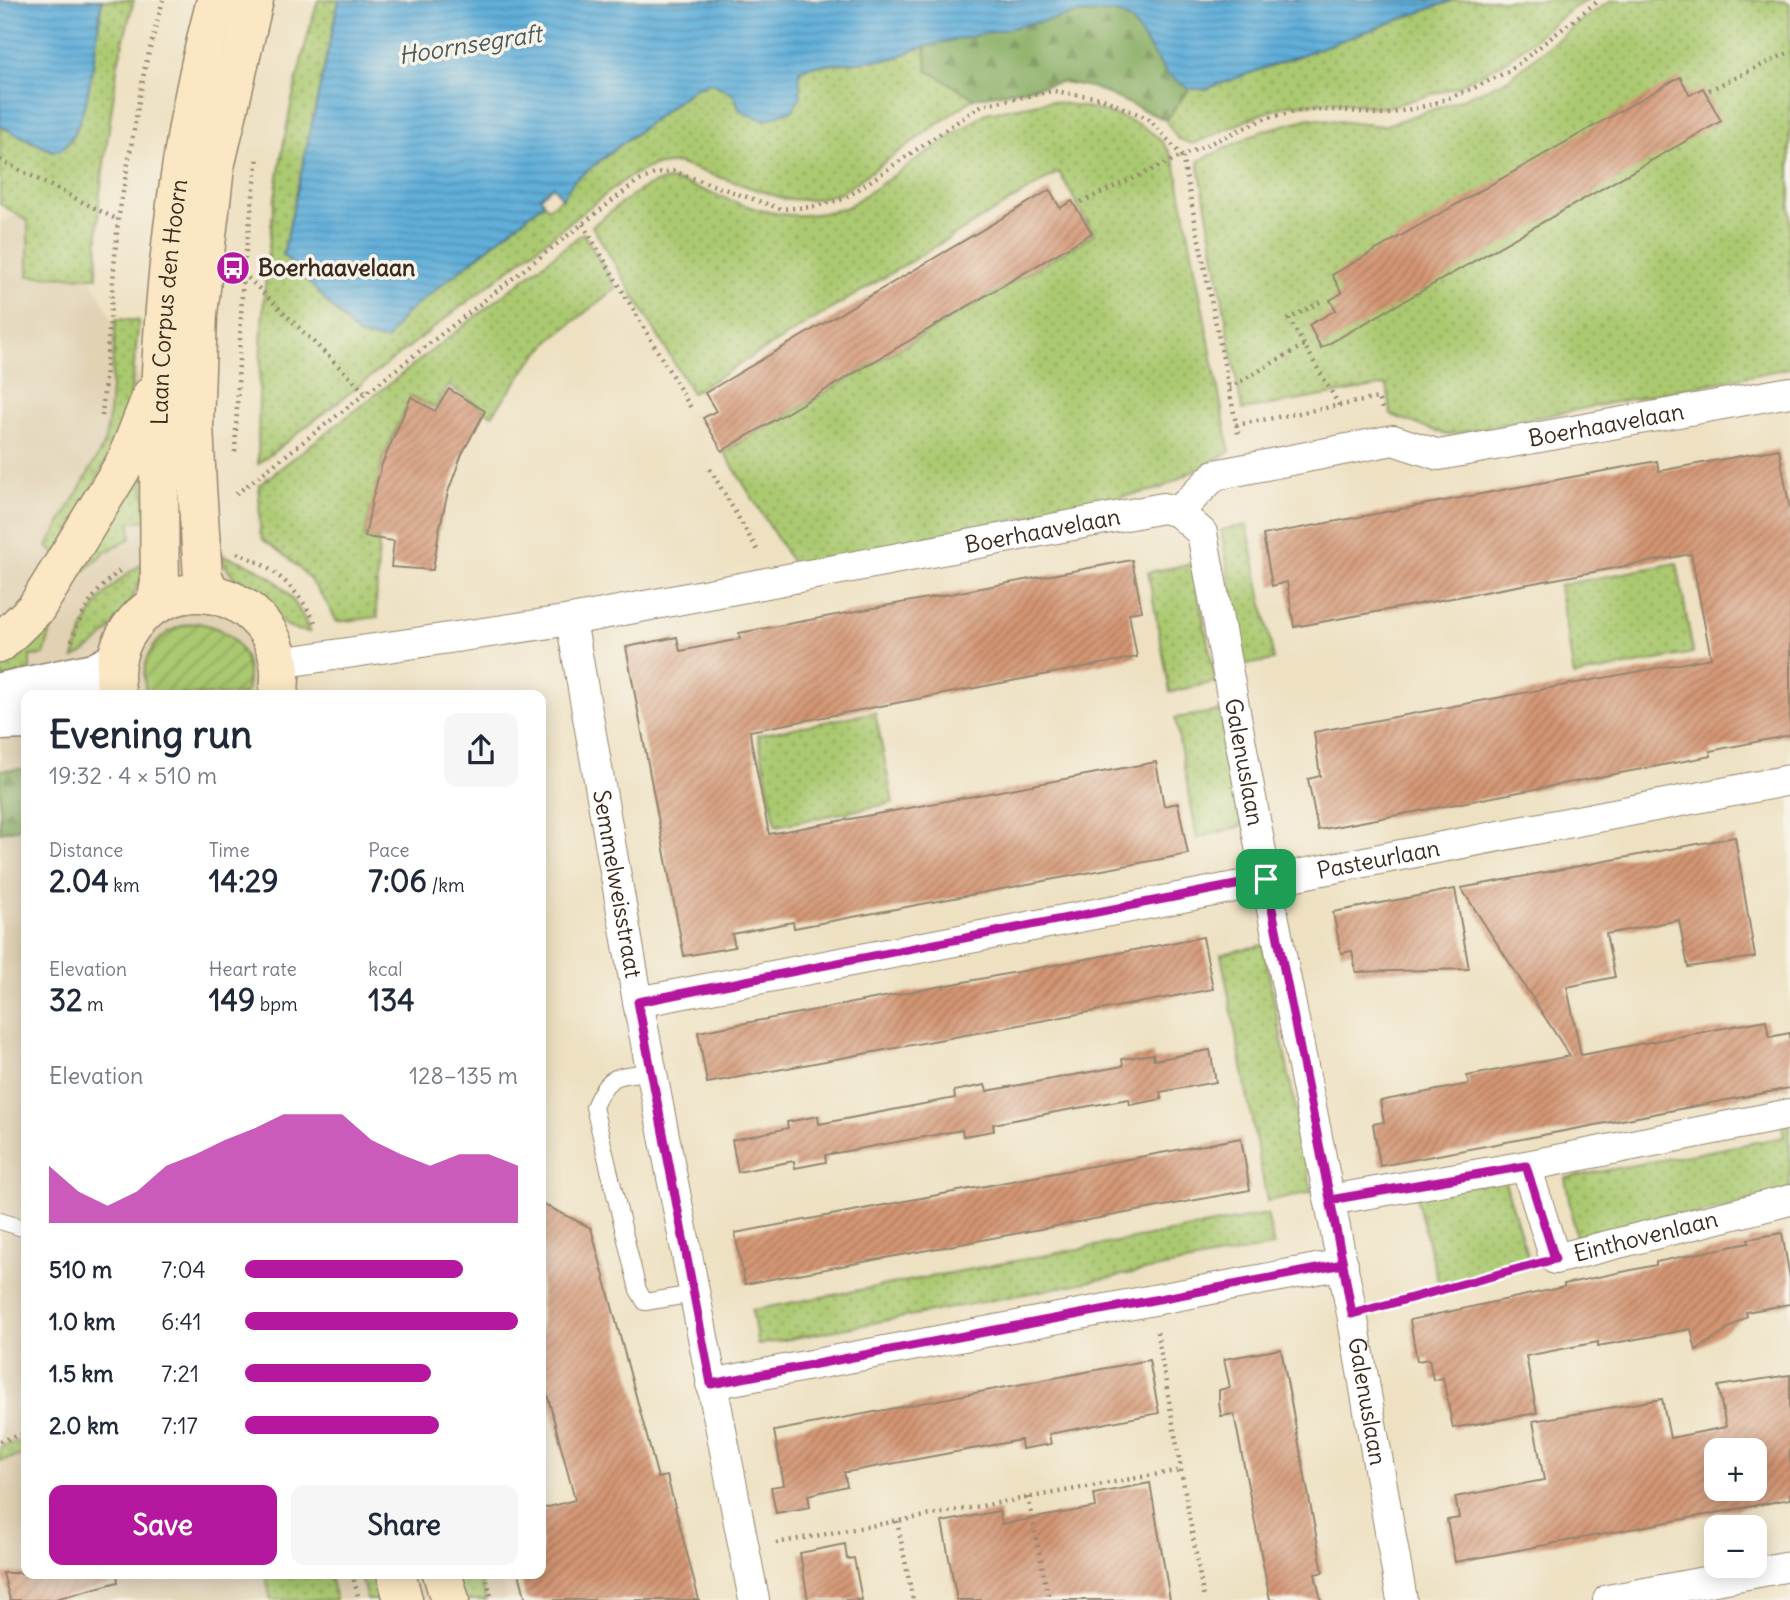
<!DOCTYPE html>
<meta charset="utf-8">
<style>
:root{--surface:#fff;--page:#f6f6f7;--text:#1f2937;--muted:#747a83;--accent:#b5179e}
body{margin:0;font-family:Delius,sans-serif;background:var(--page);color:var(--text);height:100vh;display:flex;flex-direction:column;font-size:26px;white-space:nowrap}
*{box-sizing:border-box;margin:0}
p{font-size:23px;color:var(--muted)}
.icon{flex:none;width:38px;height:38px;fill:none;stroke:currentColor;stroke-width:2;stroke-linecap:round;stroke-linejoin:round}
.map{position:relative;flex:1;overflow:hidden}
.side{position:absolute;left:21px;top:690px;width:525px;height:889px;display:flex;flex-direction:column;background:var(--surface);border-radius:14px;box-shadow:0 4px 18px #0003}
.side>*{flex:none}
.fabs{position:absolute;left:1704px;top:1438px;display:grid;gap:14px}
.fabs a{display:grid;place-items:center;width:63px;height:63px;border-radius:14px;background:var(--surface);box-shadow:0 4px 18px #0003;font-size:35px}
.pin{position:absolute;display:grid;place-items:center;width:60px;height:60px;color:#fff;margin:-30px;border-radius:14px;box-shadow:0 4px 10px #0006}
.round{display:grid;place-items:center;flex:none;width:74px;height:74px;border-radius:14px;background:var(--page)}
.head{display:flex;align-items:center;justify-content:space-between;height:119px;padding:0 28px}
h1{font-size:38px;font-weight:700;line-height:52px}
.figures{display:grid;grid-template-columns:repeat(3,1fr);gap:10px;height:119px;padding:7px 28px}
.figures div{display:grid;align-content:center}
.figures b{font-size:30px;font-weight:700}
.figures small{font-size:19px;font-weight:400}
.figures p{font-size:19px}
.chart{height:196px;padding:14px 28px}
.chart p{display:flex;justify-content:space-between}
.chart svg{width:100%;height:126px;margin-top:7px;fill:var(--accent);opacity:.7}
.cta{display:flex;gap:14px;margin-top:auto;padding:14px 28px}
.cta a{flex:1;height:80px;border-radius:14px;background:var(--accent);color:#fff;font-size:28px;font-weight:700;line-height:80px;text-align:center}
.cta a+a{background:var(--page);color:var(--text)}
ul{padding:0 28px;list-style:none;font-size:23px}
li{display:grid;grid-template-columns:112px 84px 1fr;align-items:center;height:52px}
li i{height:18px;border-radius:9px;background:var(--accent)}
.map>svg:first-child{display:block}
.built{fill:#e1d2b4}
.grass{fill:url(#grass-dots);stroke:#727a47;stroke-width:2}
.forest{fill:url(#forest-firs);stroke:#616c40;stroke-width:2}
.garden{fill:url(#garden-furrows);stroke:#727a47;stroke-width:2}
.water{fill:url(#water-rules);stroke:#4e6c7c;stroke-width:2}
.building{fill:url(#building-hatch);fill-rule:evenodd}
.lines{fill:none;stroke-linecap:round;stroke-linejoin:round}
.service-casing{stroke:#948670;stroke-width:18}
.minor-casing{stroke:#948670;stroke-width:32}
.tertiary-casing{stroke:#948670;stroke-width:41}
.secondary-casing{stroke:#948670;stroke-width:41}
.path{stroke:#948670;stroke-width:4.5;stroke-dasharray:2 5;stroke-linecap:butt}
.service{stroke:#fff;stroke-width:16}
.minor{stroke:#fff;stroke-width:30}
.tertiary{stroke:#fff;stroke-width:38}
.secondary{stroke:#fbe7c3;stroke-width:38}
.route-casing{stroke:#fff;stroke-width:14}
.route{stroke:#b5179e;stroke-width:9}
.labels{text-anchor:middle;stroke-width:7;stroke-linejoin:round;paint-order:stroke}
.poi-label{font-size:23px;font-weight:bold;fill:#3b2a1e;stroke:#f7f3e8;text-anchor:start}
.street-label{font-size:23px;fill:#3b2a1e;stroke:#f7f3e8}
.water-label{font-size:24px;font-style:italic;fill:#485960;stroke:#f7f3e8}
</style>
<div class="map">
<svg width="1790" height="1600" viewBox="0 0 1790 1600">
<defs>
<pattern id="grass-dots" width="8" height="8" patternUnits="userSpaceOnUse" patternTransform="scale(1.75)"><rect width="8" height="8" fill="#aac970"/><path d="M2 2h.1M6 6h.1" fill="none" stroke="#8ca35b" stroke-width="1.8" stroke-linecap="round"/></pattern>
<pattern id="forest-firs" width="22" height="20" patternUnits="userSpaceOnUse" patternTransform="scale(1.75)"><rect width="22" height="20" fill="#87ad62"/><path d="M5 1l3.5 6h-7zM16 11l3.5 6h-7z" fill="#708d50"/></pattern>
<pattern id="garden-furrows" width="10" height="10" patternUnits="userSpaceOnUse" patternTransform="scale(1.75)"><rect width="10" height="10" fill="#aac970"/><path d="M-1 1l2-2M0 10L10 0M9 11l2-2" fill="none" stroke="#8ca35b"/></pattern>
<pattern id="water-rules" width="6" height="5" patternUnits="userSpaceOnUse" patternTransform="scale(1.75)"><rect width="6" height="5" fill="#60afda"/><path d="M0 2.5h6" fill="none" stroke="#508fb0"/></pattern>
<pattern id="building-hatch" width="6" height="6" patternUnits="userSpaceOnUse" patternTransform="scale(1.75)"><rect width="6" height="6" fill="#d39573"/><path d="M-1 1l2-2M0 6l6-6M5 7l2-2" fill="none" stroke="#ac7a5e"/></pattern>
</defs>
<rect width="100%" height="100%" fill="#f7f3e8"/>
<filter id="ink" filterUnits="userSpaceOnUse"><feTurbulence type="fractalNoise" baseFrequency=".0143" numOctaves="2"/><feDisplacementMap in="SourceGraphic" scale="14" xChannelSelector="R" yChannelSelector="G"/><feConvolveMatrix kernelMatrix="1 2 1 2 8 2 1 2 1" color-interpolation-filters="sRGB"/></filter>
<filter id="wash" filterUnits="userSpaceOnUse"><feTurbulence type="fractalNoise" baseFrequency=".00686" numOctaves="4" result="noise"/><feDisplacementMap in="SourceGraphic" scale="28" xChannelSelector="R" yChannelSelector="G"/><feGaussianBlur stdDeviation="1.57" result="paint"/><feColorMatrix in="noise" values="0 0 0 0 0 0 0 0 0 0 0 0 0 0 0 0 0 1.4 0 .05"/><feComposite in="paint" operator="in"/></filter>
<g filter="url(#wash)">
<rect width="100%" height="100%" fill="#eee1c2"/>
<path class="built" d="M53,199L239,581L268,695H26V1573H499L506,1600H0V222Z"/>
<g class="grass">
<path d="M102,0H134L118,63L99,200L97,277L28,276V221L0,204V126L52,151C55,151 59,151 62,149C88,135 97,30 102,0Z"/>
<path d="M318,0H339L283,254L386,341L404,315L544,203L548,208L562,198L575,180L696,87L712,83L733,94L801,96L799,70L812,66L891,59L925,46L927,70L974,98L841,193L810,200L785,199L677,163L652,166L627,178L258,464C258,307 272,151 318,0Z"/>
<path d="M1454,0H1587L1570,10L1505,62L1456,87L1385,108L1336,102L1288,105L1261,114L1193,144L1178,139L1166,121L1189,89H1206Z"/>
<path d="M1612,0H1784L1790,5V368L1447,435L1391,415L1387,385L1242,410L1198,161L1262,131L1310,118L1383,126L1455,102L1507,80L1578,23Z"/>
<path d="M1049,101C1085,107 1144,115 1166,147C1171,153 1173,161 1176,167L1230,452L1159,489L794,566L724,452L1094,234L1059,172L692,393L592,226C612,212 635,188 659,182C677,177 689,186 706,191C759,211 790,225 847,207L986,113Z"/>
<path d="M583,233L616,288L553,338L530,363L492,415L449,385L435,408L411,396L383,458L364,538L379,540L376,605L378,617L337,622C318,584 299,564 263,540L260,533L259,485Z"/>
<path d="M116,319L139,321L128,418L58,555L47,547L104,445L109,417Z"/>
<path d="M140,455L148,520L130,522L131,538L105,552L82,573L74,567Z"/>
<path d="M1247,525L1274,660L1245,665L1221,530Z"/>
<path d="M220,555C266,566 292,588 310,632C305,631 299,631 294,629C272,621 229,576 220,555Z"/>
<path d="M143,563C141,598 105,643 74,658C85,613 104,588 143,563Z"/>
<path d="M1677,563L1693,653L1574,676L1559,585Z"/>
<path d="M1192,564L1216,682L1170,692L1148,572Z"/>
<path d="M58,606L44,655L30,656V671L0,679V659Z"/>
<path d="M1220,711L1242,826L1197,838L1175,718Z"/>
<path d="M875,712L893,803L776,826L758,735Z"/>
<path d="M1263,945L1312,1192L1267,1201L1221,954Z"/>
<path d="M1790,1125V1192L1577,1244L1565,1178L1784,1137L1782,1126Z"/>
<path d="M1504,1179L1529,1261L1439,1285L1416,1196Z"/>
<path d="M1267,1214L1274,1246L758,1345L752,1310Z"/>
<path d="M26,1439V1454L0,1461V1447Z"/>
<path d="M265,1573H329L336,1600H271Z"/>
<path d="M360,1573H384L391,1600H367Z"/>
<path d="M453,1573H479L486,1600H460Z"/>
</g>
<g class="forest">
<path d="M1115,12L1131,20L1167,74L1189,89L1166,120L1094,88L1063,82L974,98L927,70L925,46L1076,14Z"/>
<path d="M26,769V827L0,832V770Z"/>
</g>
<path class="garden" d="M198,623C235,629 256,658 245,695H147C136,657 160,626 198,623Z"/>
<g class="water">
<path d="M0,0H102C95,41 92,123 61,150L52,151L0,126Z"/>
<path d="M339,0H1454L1206,89H1189L1167,74L1131,20L1115,12L1076,14L926,46L891,59L812,66L799,70L801,96L793,110L765,120L741,112L733,94L712,83L696,87L575,180L562,198L553,186L540,197L544,203L404,315L386,341L358,335L283,255Z"/>
</g>
<g id="blocks">
<g class="building">
<path d="M1680,77L1690,95L1703,88L1721,121L1321,348L1309,325L1336,310L1330,300L1342,293L1332,275Z"/>
<path d="M1050,190L1060,208L1072,201L1092,233L722,451L703,418L716,411L705,393Z"/>
<path d="M449,389L485,411L462,454L448,492L439,531L433,570L391,567L394,541L365,537L372,500L382,464L411,397L435,411Z"/>
<path d="M1779,449L1790,510V735L1710,751L1711,756L1318,830L1308,779L1320,776L1314,732L1711,658L1691,554L1294,627L1287,582L1272,586L1263,535L1657,461L1659,471Z"/>
<path d="M1132,560L1142,611L1129,613L1137,657L750,731L751,740L769,834L1156,762L1164,806L1178,803L1188,854L794,928L793,922L732,934L735,947L684,956L626,647L677,637L680,651L740,639L739,633Z"/>
<path d="M1735,837L1755,957L1688,967L1679,920L1606,934L1615,977L1567,987L1581,1055L1766,1020L1769,1037L1790,1033V1088L1380,1166L1373,1124L1384,1122L1380,1101L1469,1084L1467,1076L1570,1056L1461,888Z"/>
<path d="M1455,889L1469,969L1356,972L1352,951L1341,953L1333,912Z"/>
<path d="M1203,937L1213,989L707,1083L698,1032Z"/>
<path d="M1210,1050L1216,1082L1160,1092L1162,1099L1130,1105L1129,1099L1056,1112L993,1124L994,1131L963,1136L962,1130L825,1155L826,1162L795,1168L794,1161L738,1172L732,1140L788,1128L787,1122L818,1116L819,1124L955,1098L954,1091L985,1085L987,1091L1123,1066L1122,1059L1153,1054L1154,1060Z"/>
<path d="M1241,1138L1250,1190L745,1284L735,1233Z"/>
<path d="M541,1203L591,1228L658,1478L667,1476L699,1600H526L519,1573H541V1509L575,1500L541,1371Z"/>
<path d="M1782,1233L1790,1278V1304L1746,1312L1747,1316L1696,1350L1691,1329L1598,1346V1342L1526,1356L1537,1413L1453,1428L1443,1378L1433,1380L1429,1359L1417,1361L1410,1320L1564,1287V1284L1656,1265V1262L1749,1243L1748,1239Z"/>
<path d="M1281,1349L1323,1572L1315,1574L1321,1600H1270L1234,1414L1221,1416L1219,1402V1390L1230,1387L1224,1359Z"/>
<path d="M1149,1360L1159,1413L1049,1434L1051,1444L1022,1449L1021,1440L847,1472H844L847,1486L808,1495L810,1507L776,1513L771,1487L784,1485L774,1431Z"/>
<path d="M1790,1375V1499L1455,1562L1447,1520L1459,1518L1455,1497L1544,1480L1533,1421L1662,1399L1670,1438L1726,1427L1718,1386ZM1717,1451H1755V1489H1717Z"/>
<path d="M1150,1483L1170,1600H957L942,1522L999,1511L1002,1524L1096,1507L1094,1494Z"/>
<path d="M845,1544L847,1559L854,1558L862,1600H808L800,1553Z"/>
<path d="M3,1573H117L118,1582L52,1600H10Z"/>
</g>
</g>
</g>
<g filter="url(#ink)">
<use href="#blocks" fill-opacity="0" stroke="#948670" stroke-width="2"/>
<g class="lines">
<g class="service-casing">
<g id="service">
<path d="M651,1072C617,1076 608,1073 594,1107L638,1290L645,1302L694,1294"/>
<path d="M0,1221L26,1229"/>
</g>
</g>
<g class="minor-casing">
<g id="minor">
<path id="s1" d="M1178,512L1215,475L1393,440L1439,455L1790,392"/>
<path id="s2" d="M571,620L638,1002L754,1600"/>
<path id="s3" d="M279,663L571,620L1163,508L1178,512L1202,533L1266,879L1352,1314L1402,1600"/>
<path id="s4" d="M638,1002L1790,780"/>
<path id="s5" d="M1526,1166L1555,1259L1790,1200"/>
<path d="M1330,1200L1526,1166L1790,1114"/>
<path d="M711,1384L1343,1264"/>
<path d="M1608,1600L1790,1566"/>
</g>
</g>
<g class="tertiary-casing">
<g id="tertiary">
<path d="M0,692L98,671L116,661"/>
<path d="M0,721L26,720"/>
</g>
</g>
<g class="secondary-casing">
<g id="secondary">
<path d="M211,594L203,577L197,487L194,425L198,314L215,167L254,0"/>
<path id="s6" d="M155,605L160,584C159,514 158,442 161,372C167,247 184,121 216,0"/>
<path d="M0,643L36,608L65,561L125,463L152,395"/>
<path d="M117,695C99,606 210,555 265,628C279,647 283,672 278,695"/>
<path d="M396,1573L403,1600"/>
<path d="M442,1573L450,1600"/>
</g>
</g>
<g class="path">
<path d="M1709,90L1790,52"/>
<path d="M0,160L118,220"/>
<path d="M1081,202L1182,156L1239,438"/>
<path d="M583,224L691,408"/>
<path d="M245,259L258,157"/>
<path d="M243,273L366,393L635,183L654,174L673,171L781,209L812,207L844,199L982,105L1053,91L1101,98L1149,119L1182,156L1266,118L1304,110H1343L1383,115L1430,105L1474,88L1509,71L1599,0"/>
<path d="M1320,302L1289,319L1339,405"/>
<path d="M1229,388L1304,345"/>
<path d="M102,416L118,220L145,67L163,0"/>
<path d="M1236,425L1378,398L1382,409"/>
<path d="M235,452L243,272"/>
<path d="M710,469L758,551"/>
<path d="M236,494L366,393"/>
<path d="M237,553C272,565 301,591 316,625"/>
<path d="M72,641C80,612 98,587 122,569"/>
<path d="M1384,1306L1524,1268"/>
<path d="M1157,1332L1204,1600"/>
<path d="M0,1441L26,1433"/>
<path d="M1028,1497L1049,1600"/>
<path d="M897,1521L913,1600"/>
<path d="M776,1543L1181,1470"/>
<path d="M352,1573L359,1600"/>
<path d="M485,1573L492,1600"/>
</g>
<use href="#service" class="service"/>
<use href="#minor" class="minor"/>
<use href="#tertiary" class="tertiary"/>
<use href="#secondary" class="secondary"/>
</g>
</g>
<g class="lines" filter="url(#ink)">
<g class="route-casing">
<path id="route" d="M1266,879L638,1002L711,1384L1343,1264L1330,1200L1526,1166L1555,1259L1352,1314L1343,1264L1266,879"/>
</g>
<use href="#route" class="route"/>
</g>
<defs>
<g id="bus-disc" transform="scale(1.75)"><circle r="9.5" fill="#b5179e" stroke="#f7f3e8"/><path d="M-5-6H5V4H4V6H2V4H-2V6H-4V4H-5ZM-3.5-4V0h7V-4ZM-3.5 1.2v1.5H-2V1.2ZM2 1.2v1.5H3.5V1.2Z" fill="#fff"/></g>
</defs>
<g fill-rule="evenodd">
<use href="#bus-disc" x="233" y="268"/>
</g>
<g class="labels">
<g class="poi-label">
<text x="258" y="276">Boerhaavelaan</text>
</g>
<g class="street-label">
<text dy="8" stroke="none"><textPath href="#s6" startOffset="304">Laan Corpus den Hoorn</textPath></text>
<text dy="8" stroke="none"><textPath href="#s1" startOffset="452">Boerhaavelaan</textPath></text>
<text dy="8" stroke="none"><textPath href="#s3" startOffset="775">Boerhaavelaan</textPath></text>
<text dy="8" stroke="none"><textPath href="#s3" startOffset="1178">Galenuslaan</textPath></text>
<text dy="8" stroke="none"><textPath href="#s4" startOffset="754">Pasteurlaan</textPath></text>
<text dy="8" stroke="none"><textPath href="#s2" startOffset="268">Semmelweisstraat</textPath></text>
<text dy="8" stroke="none"><textPath href="#s5" startOffset="191">Einthovenlaan</textPath></text>
<text dy="8" stroke="none"><textPath href="#s3" startOffset="1829">Galenuslaan</textPath></text>
</g>
<g class="water-label">
<text transform="translate(470 45) rotate(-9)" y="8">Hoornsegraft</text>
</g>
</g>
</svg>
<div class="fabs">
<a>+</a>
<a>−</a>
</div>
<div class="pin" style="left:1266px;top:879px;background:#1e9e55"><svg class="icon" aria-label="arrive" viewBox="0 0 24 24"><path d="M6 21V4h12l-3 4 3 4H6"/></svg></div>
<section class="side">
<div class="head"><div><h1>Evening run</h1><p>19:32 · 4 × 510 m</p></div><a class="round"><svg class="icon" aria-label="share" viewBox="0 0 24 24"><path d="M12 15V3M7 8l5-5 5 5M5 13v7h14v-7"/></svg></a></div>
<div class="figures">
<div><p>Distance</p><b>2.04<small> km</small></b></div>
<div><p>Time</p><b>14:29</b></div>
<div><p>Pace</p><b>7:06<small> /km</small></b></div>
</div>
<div class="figures">
<div><p>Elevation</p><b>32<small> m</small></b></div>
<div><p>Heart rate</p><b>149<small> bpm</small></b></div>
<div><p>kcal</p><b>134</b></div>
</div>
<div class="chart"><p><span>Elevation</span>128–135 m</p>
<svg viewBox="0 0 160 44" preserveAspectRatio="none"><path d="M0 44V24L10 33L20 38L30 33L40 24L50 20L60 15L70 11L80 6L90 6L100 6L110 15L120 20L130 24L140 20L150 20L160 24V44z"/></svg>
</div>
<ul>
<li><b>510 m</b>7:04<i style="width:80%"></i></li>
<li><b>1.0 km</b>6:41<i style="width:100%"></i></li>
<li><b>1.5 km</b>7:21<i style="width:68%"></i></li>
<li><b>2.0 km</b>7:17<i style="width:71%"></i></li>
</ul>
<div class="cta"><a>Save</a><a>Share</a></div>
</section>
</div>
